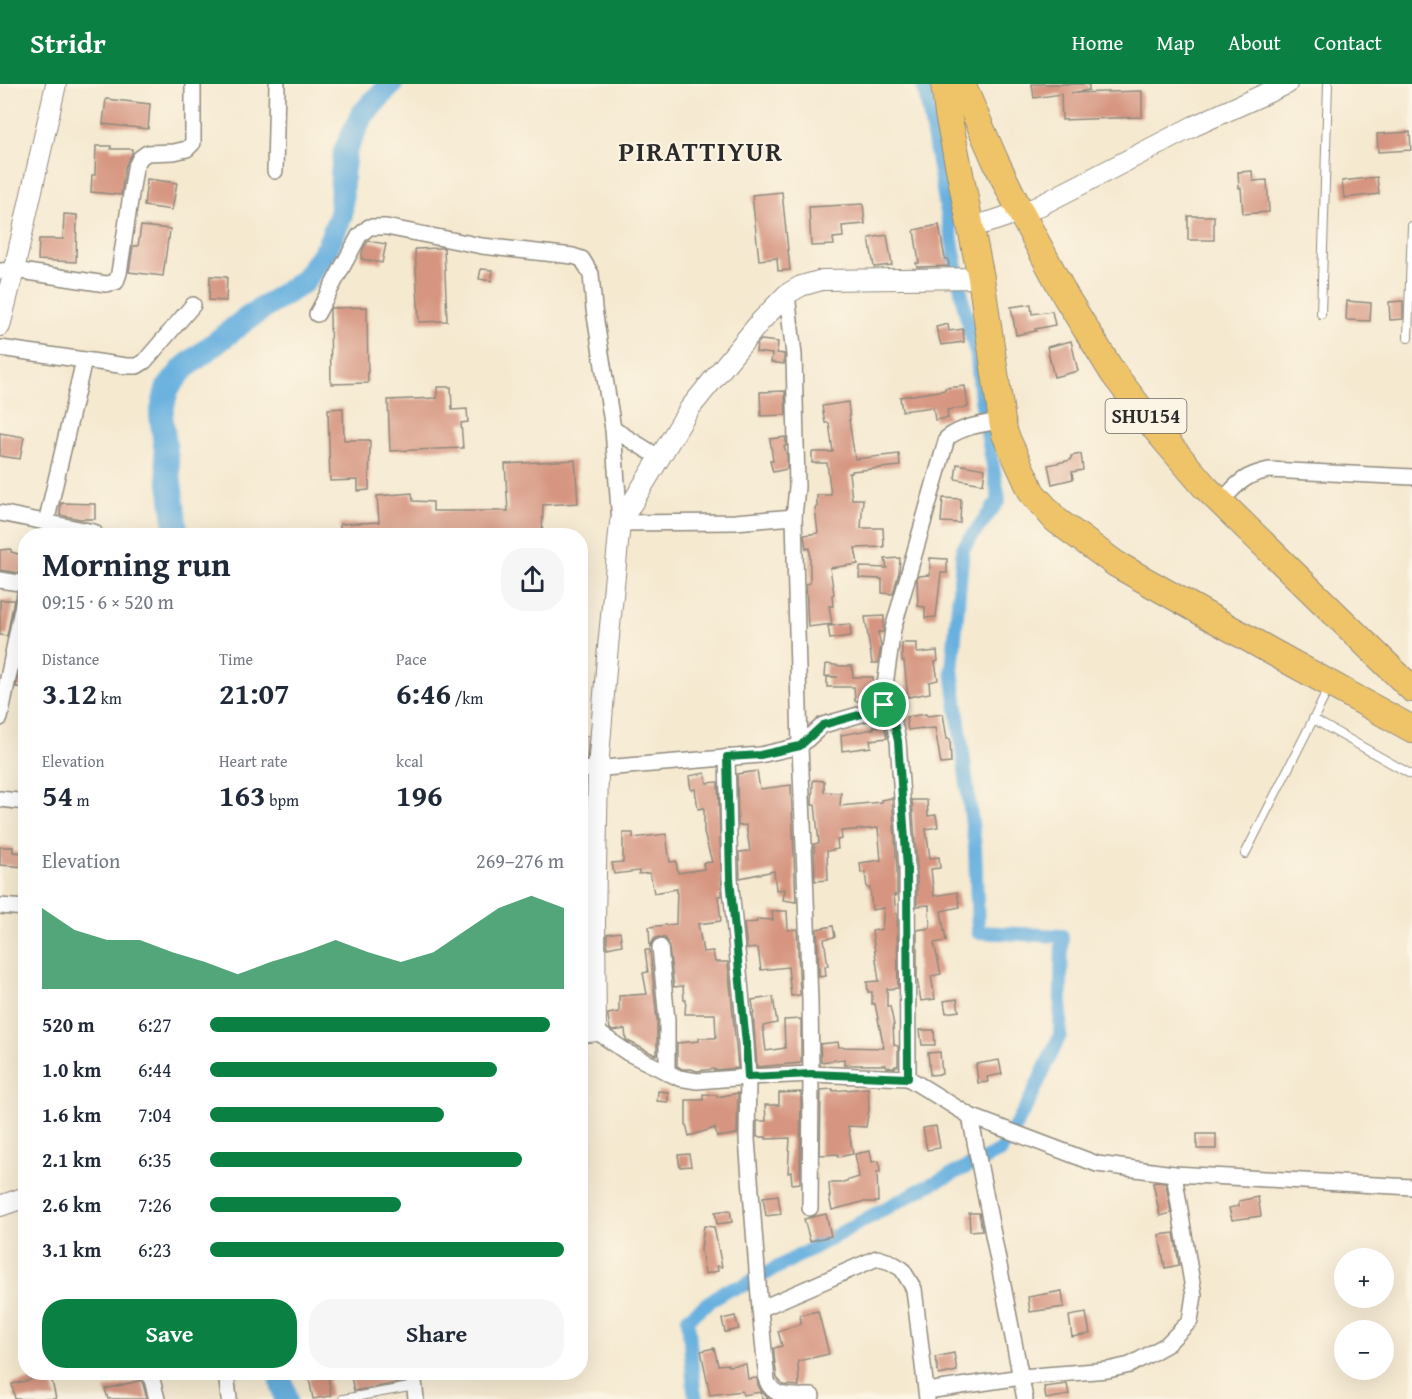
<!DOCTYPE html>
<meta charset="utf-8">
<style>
:root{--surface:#fff;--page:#f6f6f7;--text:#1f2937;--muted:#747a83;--accent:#0b8043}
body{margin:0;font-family:"Gentium Book Plus",serif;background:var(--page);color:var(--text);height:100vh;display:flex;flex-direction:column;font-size:22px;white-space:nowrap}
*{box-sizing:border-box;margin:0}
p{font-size:20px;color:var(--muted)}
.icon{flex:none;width:33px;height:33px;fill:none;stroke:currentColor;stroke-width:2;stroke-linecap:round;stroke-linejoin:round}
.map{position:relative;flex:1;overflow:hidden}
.drawer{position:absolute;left:18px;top:444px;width:570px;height:852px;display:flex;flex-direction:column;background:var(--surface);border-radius:24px;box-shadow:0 6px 24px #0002}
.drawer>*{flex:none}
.buttons{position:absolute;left:1334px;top:1164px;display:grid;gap:12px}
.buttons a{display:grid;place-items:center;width:60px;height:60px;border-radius:50%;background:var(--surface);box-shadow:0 6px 24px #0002;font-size:30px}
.pin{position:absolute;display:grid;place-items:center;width:51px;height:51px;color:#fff;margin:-26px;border:3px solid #fff;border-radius:50%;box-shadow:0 2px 6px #0007}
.round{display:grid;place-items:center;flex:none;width:63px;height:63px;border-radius:24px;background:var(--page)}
.overview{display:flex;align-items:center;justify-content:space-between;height:102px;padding:0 24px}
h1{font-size:33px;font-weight:700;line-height:45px}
.stats{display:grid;grid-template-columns:repeat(3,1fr);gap:9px;height:102px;padding:6px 24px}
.stats div{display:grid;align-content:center}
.stats b{font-size:30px;font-weight:700}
.stats small{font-size:16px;font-weight:400}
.stats p{font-size:16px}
.chart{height:168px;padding:12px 24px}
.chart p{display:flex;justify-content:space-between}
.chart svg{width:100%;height:108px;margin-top:6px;fill:var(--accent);opacity:.7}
.button{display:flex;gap:12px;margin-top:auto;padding:12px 24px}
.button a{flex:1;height:69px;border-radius:24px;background:var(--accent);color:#fff;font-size:24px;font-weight:700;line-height:69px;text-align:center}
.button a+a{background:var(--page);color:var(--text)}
ul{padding:0 24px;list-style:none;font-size:20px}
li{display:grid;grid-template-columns:96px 72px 1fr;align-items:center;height:45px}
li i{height:15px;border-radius:8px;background:var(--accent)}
header{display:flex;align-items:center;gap:36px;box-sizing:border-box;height:84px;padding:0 30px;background:var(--accent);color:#fff}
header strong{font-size:28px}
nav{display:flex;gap:33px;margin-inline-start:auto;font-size:21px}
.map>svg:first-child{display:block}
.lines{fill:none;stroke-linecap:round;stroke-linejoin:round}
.canal{stroke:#67b0df;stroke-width:14}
.river{stroke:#67b0df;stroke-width:24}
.building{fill:#d69580}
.service-casing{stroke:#908a7e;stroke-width:10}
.minor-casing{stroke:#908a7e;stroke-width:18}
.tertiary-casing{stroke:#908a7e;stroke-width:22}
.trunk-casing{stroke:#908a7e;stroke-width:28}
.service{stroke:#fff;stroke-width:8}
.minor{stroke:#fff;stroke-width:15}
.tertiary{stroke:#fff;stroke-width:20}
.trunk{stroke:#efc469;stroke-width:26}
.route-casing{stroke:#fff;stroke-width:12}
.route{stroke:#0b8043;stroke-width:8}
.labels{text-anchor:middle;stroke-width:4.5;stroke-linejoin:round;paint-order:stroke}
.shield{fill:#fcf5e5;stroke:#6a6863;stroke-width:1.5}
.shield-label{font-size:20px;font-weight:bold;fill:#2b2b2b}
.district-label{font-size:27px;font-weight:bold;letter-spacing:1.5px;fill:#2b2b2b;stroke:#fcf5e5}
</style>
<header>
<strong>Stridr</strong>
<nav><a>Home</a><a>Map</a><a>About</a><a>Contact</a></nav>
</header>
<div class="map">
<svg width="1412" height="1315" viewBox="0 0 1412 1315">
<rect width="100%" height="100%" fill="#fcf5e5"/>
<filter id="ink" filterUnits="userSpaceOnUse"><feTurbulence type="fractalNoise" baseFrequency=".0167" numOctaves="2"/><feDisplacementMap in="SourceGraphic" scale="12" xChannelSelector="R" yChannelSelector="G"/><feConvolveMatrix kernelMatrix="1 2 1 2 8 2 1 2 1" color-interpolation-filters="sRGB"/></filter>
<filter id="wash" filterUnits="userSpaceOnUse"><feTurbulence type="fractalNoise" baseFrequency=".008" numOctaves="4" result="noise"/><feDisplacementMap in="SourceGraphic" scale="24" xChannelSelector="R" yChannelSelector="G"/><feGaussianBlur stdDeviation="1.35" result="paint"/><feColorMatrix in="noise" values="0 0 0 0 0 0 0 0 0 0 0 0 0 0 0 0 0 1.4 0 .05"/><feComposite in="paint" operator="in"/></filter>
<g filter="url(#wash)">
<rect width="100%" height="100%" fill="#f5e9d0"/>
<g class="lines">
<path class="canal" d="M696,1315L694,1306L688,1234L724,1207L743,1202L927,1102L1001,1067L1030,1016L1060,951L1062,852L978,848L975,763L952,586L963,464L999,416L981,315L977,273L964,223L928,23L923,0"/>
<g class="river">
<path d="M177,452L161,331L167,305L184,284L245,236L304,197L327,164L341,131L342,91L345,67L362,31L391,0"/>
<path d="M279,1288L286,1315"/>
</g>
</g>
<g id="blocks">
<g class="building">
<path d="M1032,0H1089V6L1071,9L1142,7V33L1062,36L1061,10L1034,14Z"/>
<path d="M106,15L150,20L148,45L103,40Z"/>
<path d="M1410,48L1411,66L1378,68L1377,50Z"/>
<path d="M96,62H111V65H132V69L125,83L121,111L91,108L92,91H95Z"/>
<path d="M1252,87L1253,97L1267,96L1269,128L1243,130L1241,104H1239L1238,88Z"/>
<path d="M1377,93L1379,110L1344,114L1342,97Z"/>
<path d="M147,95L177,99L172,126L144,122Z"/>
<path d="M782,108L790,186L778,187L777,174L759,176L752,111Z"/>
<path d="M863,120L865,140L842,142L843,153L833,154L834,161L811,162L809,123Z"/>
<path d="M64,130L77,131L76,178L38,176L39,155H63Z"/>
<rect x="1188" y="132" width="26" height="24"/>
<path d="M939,141L945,175H948L949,182L917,183L916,179H919L914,146Z"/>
<path d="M141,142L170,145L169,155H168L163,192L129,188L133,162H138Z"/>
<path d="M887,151L892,181L874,183L869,154Z"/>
<path d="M368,157L386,160L382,179L361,175L363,165Z"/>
<path d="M440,164H444L447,237L419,238L415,165Z"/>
<path d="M481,185L493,186L491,197L479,195Z"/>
<path d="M210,192L227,193L226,217L209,216Z"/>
<path d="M1347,217L1371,219L1370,237L1346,236Z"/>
<path d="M1403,217V235L1390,236L1389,218Z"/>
<path d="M1031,220L1032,230L1052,227L1055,241L1035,245L1036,247L1016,251L1011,223Z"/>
<path d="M367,223L368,299L331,300L330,226L331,224Z"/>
<path d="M948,240L949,247L963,245L964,258L941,261L936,243Z"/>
<path d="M761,256L778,258L777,269L784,270V280L771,278L772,270L756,268L757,260Z"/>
<path d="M1071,257L1078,287L1054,293L1047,263Z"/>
<path d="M965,302L968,323L947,326L948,334L935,336L933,323L902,327L900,313L945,306V304Z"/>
<path d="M437,303H451L452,326L467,325L468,338L461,339L463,364L390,367L388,316L437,314Z"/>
<path d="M785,307L786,331L761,332L760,308Z"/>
<path d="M848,318L850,336H849L855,375L899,370L900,382L852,387V389H849L852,415H863L861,444H883L884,463L855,464L858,480L830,484L834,510L832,511L833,522H829L832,540L808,543L806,500L810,499V464L806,465L804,451L818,449L815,424L817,423V411H831L827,379H812V368H833L829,339H825L822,322Z"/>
<path d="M343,324L344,356H370L369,406L358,407V396L330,397L328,325Z"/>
<path d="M0,349L24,353L20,375L0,372Z"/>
<path d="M786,353V362H784L787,372V385L773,388L770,377H773L770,355Z"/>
<path d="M1081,370L1083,386L1072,388L1073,395L1052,400L1048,381L1071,376V372Z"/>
<path d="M575,376L578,419L543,421L542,452H359L340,450V440L379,438L377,412L412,409L413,417L433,418V427H508L505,380Z"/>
<path d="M957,380L985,385L983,400L955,395Z"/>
<path d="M943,414L961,415L960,439L941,438Z"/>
<path d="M61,419L95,420V435H80L60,431Z"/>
<path d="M11,465V468L26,472V490L0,486V466Z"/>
<path d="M900,474L899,488L893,510L882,509V495L859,494L860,483L887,484L885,475Z"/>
<path d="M930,474L947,475V489H941L936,533L925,534V523L918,522L917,494L918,492L930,491Z"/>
<path d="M0,516H14L7,552L0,551Z"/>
<path d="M884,532L883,548H878L881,562L878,579H872L865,533Z"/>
<path d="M850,540L851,552L830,555L828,542Z"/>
<path d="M902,559H917V569L937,567L938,577L935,578L938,596L929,598L930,609L908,613L904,577H902Z"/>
<path d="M826,580L842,582H852L853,593H873V603L870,604L871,616L855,617L854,603H827V593H838L825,592Z"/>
<path d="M19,589L26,590V604L16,603Z"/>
<path d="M926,630L927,632L943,630L947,655H950L951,679L941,680L935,644L922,645V644L908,646L906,633Z"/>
<path d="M884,641L887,654L870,656L871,663L842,667L841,651L874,645L873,643Z"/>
<path d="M580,652H589L587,676H580Z"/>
<path d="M757,687L760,705L791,701L796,818L783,816L785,805L776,806L774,787L740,794L739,768L750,767L746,741L738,742L737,690Z"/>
<path d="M705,689L707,699L718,698L722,812H718L721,837L698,840L703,868L713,867L715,878H728L738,984L714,986V985L697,987L691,985H682L677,982V959L699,957V954H716L715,930H685L686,916H684L683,902L674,903L668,858L665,854L658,853L654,855L650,863L649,843L676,840L677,805L654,809L650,789L639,790V787L614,790L612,779L623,778V749H633V754L666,750L670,778L676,777L678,789L704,785L703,779L712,778L704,749V724L698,725L695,705L691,706L689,692Z"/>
<path d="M813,696L824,697V708L841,709L840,722L881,718V716L892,714L897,784V811H894L896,830H897L898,904L887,905V922H890L894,941H893L894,961L898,962V982H895V984L886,983V981H844V975L821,978L820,960L838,958L839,963L884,964L875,920H872V908H868L867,898L879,897L872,847L882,845L884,824L872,826L870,804H867L865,788L861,789L860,779L881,776L878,744L841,747L842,755L837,756L838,765L827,767L828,796L815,797L814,760L819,759L815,721H812Z"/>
<path d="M912,716H927L928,732L936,731L938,743L926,745L930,774L939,773L940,784L931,785L934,812L957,808L960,823L941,827L946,857L934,859L941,890L931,892L935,915L921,917L917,895V846L930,844L929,821L917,822V784Z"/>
<path d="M0,763H13V768L26,769V783L0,781Z"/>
<path d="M772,827H787L788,846L797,845L800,911L791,912L788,883L761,886L758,864L747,865L744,839L757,838V835L773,836Z"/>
<path d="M833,842L835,853L824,855L828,882H825L826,892L819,893L817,845Z"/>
<path d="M620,848L622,861L607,864V850Z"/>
<path d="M645,866H650L657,936V971H655L626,956L625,945L613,947L610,945L608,932V930L619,928V912L647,910L643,889L648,888Z"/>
<path d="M773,913L777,939L763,942L766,967L785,964L784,936L801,935V979L757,983L753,929H754L752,916Z"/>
<path d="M957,915L959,927L946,929L944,917Z"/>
<path d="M920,946H934L935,961H922Z"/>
<path d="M940,968L942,990L930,991L928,969Z"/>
<path d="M999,976L1002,990L987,993L988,998L978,999L976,980Z"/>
<path d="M868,1004L869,1025L866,1043L848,1042L853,1070L838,1073V1070L820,1071L821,1006L833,1005V1007Z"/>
<path d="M658,1007L668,1008V1018L657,1017Z"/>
<path d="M801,1008L800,1099L792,1100L791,1088L788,1089L790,1054L766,1055V1053H757V1037H766L765,1021H779V1009Z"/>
<path d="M738,1009L737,1050L717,1053L715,1044L689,1052L686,1040V1016H703V1010L717,1011V1013Z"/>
<path d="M936,1042L940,1064L927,1066L923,1044Z"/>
<rect x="1197" y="1050" width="19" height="15"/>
<path d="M870,1067L872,1078L879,1077L880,1088H877L878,1118H862L832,1126L829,1113H830L829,1099H840L859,1093L855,1070Z"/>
<path d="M689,1070L691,1082L680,1083L678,1071Z"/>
<path d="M1157,1098L1166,1099L1171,1129L1160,1132L1153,1099Z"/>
<path d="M778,1111L781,1130L766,1132L763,1113Z"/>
<path d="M1258,1113L1261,1132L1232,1136L1229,1124L1239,1122V1117Z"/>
<path d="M730,1126L732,1138L717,1140L715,1128Z"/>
<path d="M969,1129H979L982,1146L970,1147Z"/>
<path d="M826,1130L831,1152L810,1157L804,1135Z"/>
<path d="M704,1142L714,1143L722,1183L717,1182L718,1187L705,1190L701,1165Z"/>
<path d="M1174,1149L1179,1181L1165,1184L1159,1151Z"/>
<path d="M1062,1207L1064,1223L1030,1228L1028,1213Z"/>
<path d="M818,1227L829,1270L798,1277L799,1302L783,1301L777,1294L774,1272V1264L782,1262L778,1247L801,1240L800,1231Z"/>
<path d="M1086,1229L1090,1250L1072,1253L1069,1232Z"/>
<path d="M735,1232L739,1245L725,1248L722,1235Z"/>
<path d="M714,1264L718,1281L728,1280V1282L746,1280L748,1295L757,1294L758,1301L762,1308L769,1315H762L761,1308L743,1311L742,1307L710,1311L701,1267Z"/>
<path d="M954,1269L957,1287L939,1291L935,1273Z"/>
<path d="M38,1288H50L56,1315H15L12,1300L31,1296L29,1291Z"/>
<path d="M350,1288H403L404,1298L354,1307Z"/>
<path d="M328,1291L331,1312L313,1315L309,1294Z"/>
<path d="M142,1296L147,1315H108L105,1305Z"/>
<path d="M1067,1300L1069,1311L1046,1315L1044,1303Z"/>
</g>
</g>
</g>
<g filter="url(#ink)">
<use href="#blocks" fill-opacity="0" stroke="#908a7e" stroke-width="1.5"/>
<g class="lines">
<g class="service-casing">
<g id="service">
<path d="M1321,230L1328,0"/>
<path d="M1408,254L1412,142"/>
<path d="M1313,635L1412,691"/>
<path d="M1245,770L1330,602"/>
<path d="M343,1315L415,1302"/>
</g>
</g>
<g class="minor-casing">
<g id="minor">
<path d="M275,87L277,0"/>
<path d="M0,187L14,186L106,200L116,198L119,189L135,84L140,74L147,69L174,68L187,65L193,59V0"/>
<path d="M787,210L794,271L797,403L794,433L800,662L810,916L811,990L810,1124"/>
<path d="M317,230L359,152L369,143H386L482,162L573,172L582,175L591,190L594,225L613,345L620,439L735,438L794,433"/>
<path d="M0,264L126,282H137L145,277L193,221"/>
<path d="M613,345L660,374"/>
<path d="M1230,408C1243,394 1251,390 1269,386L1412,393"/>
<path d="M0,429L94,448"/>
<path d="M46,439L84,276"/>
<path d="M0,496L26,500"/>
<path d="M884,621L892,631L898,657L907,784L908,994"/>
<path d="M0,634L26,505"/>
<path d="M727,673L730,794L746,960L748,993L747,1055L760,1225L767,1297C774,1315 794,1312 812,1312"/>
<path d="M580,686L760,671L800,662L823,641L869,628L884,621V608L893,545L947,354C963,342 982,340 1002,337"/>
<path d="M0,715L26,718"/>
<path d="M0,822L26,824"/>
<path d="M660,863L667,936V989"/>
<path d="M596,947L628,969L679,994L697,997L748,993L811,990L908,994L970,1032L1097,1080L1174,1090L1412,1103"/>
<path d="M970,1032L1025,1315"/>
<path d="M760,1225L877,1174L890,1178L902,1185L914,1205L927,1315"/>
<path d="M150,1288L157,1315"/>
<path d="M226,1288L229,1315"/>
<path d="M413,1288L416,1315"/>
<path d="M927,1307L1021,1293L1108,1286L1130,1281L1166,1261L1190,1237L1194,1211L1174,1090"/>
</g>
</g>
<g class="tertiary-casing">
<g id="tertiary">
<path d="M970,142C993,140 1013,128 1035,124L1194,42L1287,0"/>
<path d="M0,242L14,186L56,0"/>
<path d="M580,949L596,947L595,837L598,685L607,573L620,439L690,324L760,238L787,210L801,202L822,196L981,194"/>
<path d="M0,1122L26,1113"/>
</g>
</g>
<g class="trunk-casing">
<g id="trunk">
<path d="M944,0L948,30L981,194L1002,337L1005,350L1032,409L1056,436L1116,480L1274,569L1412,645"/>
<path d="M962,0L995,76L1020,127L1066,213L1113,289L1158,348L1205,403L1412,605"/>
</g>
</g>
<use href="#service" class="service"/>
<use href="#minor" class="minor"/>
<use href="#tertiary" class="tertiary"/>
<use href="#trunk" class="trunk"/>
</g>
</g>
<g class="lines" filter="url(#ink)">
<g class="route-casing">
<path id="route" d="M884,621L892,631L898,657L907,784L908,994L811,990L748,993L746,960L730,794L727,673L760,671L800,662L823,641L869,628Z"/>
</g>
<use href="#route" class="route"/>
</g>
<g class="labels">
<rect class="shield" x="1105.5" y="315" width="81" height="34" rx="4.5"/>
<g class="shield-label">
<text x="1146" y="339">SHU154</text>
</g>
<g class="district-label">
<text x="701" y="77">PIRATTIYUR</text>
</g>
</g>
</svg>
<div class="buttons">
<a>+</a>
<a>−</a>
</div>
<div class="pin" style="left:884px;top:621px;background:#1e9e55"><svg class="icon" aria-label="arrive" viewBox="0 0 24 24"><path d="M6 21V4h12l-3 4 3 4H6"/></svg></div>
<section class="drawer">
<div class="overview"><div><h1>Morning run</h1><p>09:15 · 6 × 520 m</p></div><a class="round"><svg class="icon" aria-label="share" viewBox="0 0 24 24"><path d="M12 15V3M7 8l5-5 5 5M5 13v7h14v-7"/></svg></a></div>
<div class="stats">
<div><p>Distance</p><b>3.12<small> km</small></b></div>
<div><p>Time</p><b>21:07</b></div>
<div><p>Pace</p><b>6:46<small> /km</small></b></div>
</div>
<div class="stats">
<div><p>Elevation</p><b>54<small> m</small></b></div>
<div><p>Heart rate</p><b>163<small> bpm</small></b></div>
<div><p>kcal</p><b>196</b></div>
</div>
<div class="chart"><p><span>Elevation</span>269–276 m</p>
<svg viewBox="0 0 160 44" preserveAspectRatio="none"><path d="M0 44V11L10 20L20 24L30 24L40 29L50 33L60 38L70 33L80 29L90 24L100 29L110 33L120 29L130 20L140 11L150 6L160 11V44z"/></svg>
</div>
<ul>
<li><b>520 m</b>6:27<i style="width:96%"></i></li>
<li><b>1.0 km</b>6:44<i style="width:81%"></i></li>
<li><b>1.6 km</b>7:04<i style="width:66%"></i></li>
<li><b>2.1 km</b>6:35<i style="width:88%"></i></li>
<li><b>2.6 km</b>7:26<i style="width:54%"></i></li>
<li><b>3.1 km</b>6:23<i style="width:100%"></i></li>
</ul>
<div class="button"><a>Save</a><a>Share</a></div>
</section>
</div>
